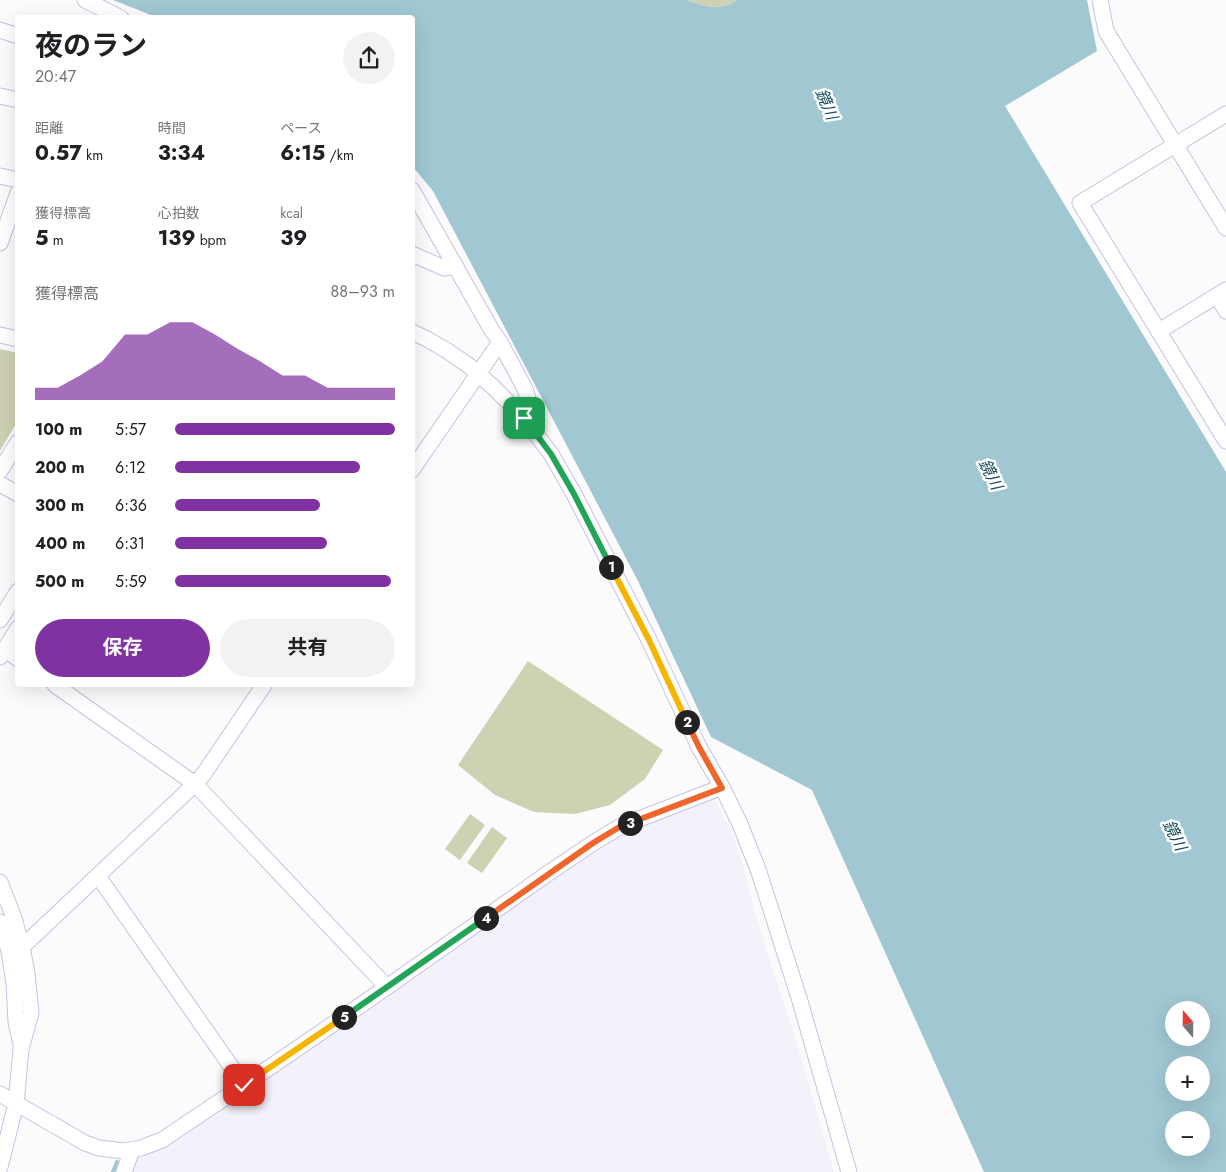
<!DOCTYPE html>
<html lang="ja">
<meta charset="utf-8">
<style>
:root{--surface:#fff;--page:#f2f2f2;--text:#202124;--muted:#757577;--accent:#8032a2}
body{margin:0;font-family:Jost,"Noto Sans JP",sans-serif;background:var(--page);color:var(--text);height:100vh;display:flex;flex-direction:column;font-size:19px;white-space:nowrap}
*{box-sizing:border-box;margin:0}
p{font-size:16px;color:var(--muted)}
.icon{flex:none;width:28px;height:28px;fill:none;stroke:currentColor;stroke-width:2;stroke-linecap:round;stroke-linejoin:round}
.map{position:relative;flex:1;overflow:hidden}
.panel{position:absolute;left:15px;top:15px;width:400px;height:672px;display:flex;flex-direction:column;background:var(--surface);border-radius:5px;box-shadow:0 5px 20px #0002}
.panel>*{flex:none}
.needle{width:32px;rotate:340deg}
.controls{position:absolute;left:1165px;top:1001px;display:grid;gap:10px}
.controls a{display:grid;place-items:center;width:45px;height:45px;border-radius:50%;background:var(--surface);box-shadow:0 5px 20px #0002;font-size:25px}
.pin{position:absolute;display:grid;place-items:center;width:42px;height:42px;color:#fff;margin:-21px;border-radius:10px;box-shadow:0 2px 8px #0006}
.km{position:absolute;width:25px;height:25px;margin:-12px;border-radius:50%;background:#222;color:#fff;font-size:14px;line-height:25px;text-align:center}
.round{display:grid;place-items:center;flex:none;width:52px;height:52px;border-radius:26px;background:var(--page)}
.overview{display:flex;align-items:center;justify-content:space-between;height:85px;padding:0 20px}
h1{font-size:28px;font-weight:700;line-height:38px}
.metrics{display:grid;grid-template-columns:repeat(3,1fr);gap:8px;height:85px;padding:5px 20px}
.metrics div{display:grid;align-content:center}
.metrics b{font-size:21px;font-weight:700}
.metrics small{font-size:14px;font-weight:400}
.metrics p{font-size:14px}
.chart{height:140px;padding:10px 20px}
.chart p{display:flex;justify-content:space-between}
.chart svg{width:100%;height:90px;margin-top:5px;fill:var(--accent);opacity:.7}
.cta{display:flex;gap:10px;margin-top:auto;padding:10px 20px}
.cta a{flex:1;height:58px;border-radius:30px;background:var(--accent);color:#fff;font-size:20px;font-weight:700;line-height:58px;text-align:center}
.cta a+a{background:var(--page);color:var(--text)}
ul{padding:0 20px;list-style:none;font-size:16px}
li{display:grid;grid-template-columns:80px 60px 1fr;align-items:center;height:38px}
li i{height:12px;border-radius:6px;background:var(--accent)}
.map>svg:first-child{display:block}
.built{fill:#f3f1fa}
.green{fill:#cfd1b3}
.water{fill:#a0c7d2;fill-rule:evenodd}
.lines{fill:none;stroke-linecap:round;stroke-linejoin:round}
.stream{stroke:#a0c7d2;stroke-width:4}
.minor-casing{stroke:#c7c1e4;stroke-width:17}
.minor{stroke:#fff;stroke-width:15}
.split-1-casing{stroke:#fff;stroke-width:10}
.split-2-casing{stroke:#fff;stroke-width:10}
.split-3-casing{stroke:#fff;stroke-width:10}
.split-4-casing{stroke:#fff;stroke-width:10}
.split-5-casing{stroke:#fff;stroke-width:10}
.split-6-casing{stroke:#fff;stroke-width:10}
.split-1{stroke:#22a559;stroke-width:6}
.split-2{stroke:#f5b400;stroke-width:6}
.split-3{stroke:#f0652b;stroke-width:6}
.split-4{stroke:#f0652b;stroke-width:6}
.split-5{stroke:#22a559;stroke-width:6}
.split-6{stroke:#f5b400;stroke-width:6}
.labels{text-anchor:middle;stroke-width:5;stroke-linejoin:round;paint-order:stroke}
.water-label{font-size:16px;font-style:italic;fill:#144c59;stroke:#fff}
</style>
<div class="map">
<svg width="1226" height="1172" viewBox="0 0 1226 1172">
<rect width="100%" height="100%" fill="#fbfbfb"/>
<path class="built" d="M710,798L717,802L720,811L731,830L744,868L754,910L802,1060L834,1172H130L136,1155L482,927L621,833Z"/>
<g class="green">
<path d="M686,0H737C721,12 703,6 686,0Z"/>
<path d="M0,349L18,353L17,422L0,451Z"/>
<path d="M528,661L663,750L645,779L610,805L575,814L534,812L495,795L458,765Z"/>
<path d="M470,814L485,825L460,860L445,849Z"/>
<path d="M492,827L507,838L482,873L467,863Z"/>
</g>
<path class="water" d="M113,0H686C703,6 721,12 737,0H1087L1097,51L1005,106L1226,472V1172H984L812,790L711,737L638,581L433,191L413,167L412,18L156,17ZM1174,1010H1201V1038H1174ZM1174,1065H1201V1092H1174ZM1174,1120H1201V1148H1174Z"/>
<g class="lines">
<path class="stream" d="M113,1172L117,1162"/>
<g class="minor-casing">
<g id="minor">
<path d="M85,0L121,18"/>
<path d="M1100,0L1106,31L1226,228"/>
<path d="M0,30L18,36"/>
<path d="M0,96L18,100"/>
<path d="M1226,114L1080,203L1226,441"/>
<path d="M0,176L18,180"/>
<path d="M412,190L491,329L500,342L525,389L530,405L532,427"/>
<path d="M0,243L18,193"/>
<path d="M412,254L444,268L456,266"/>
<path d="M1217,296L1226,311"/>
<path d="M1159,331L1226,290"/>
<path d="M412,332L427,339L446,350L468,365L492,386L524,418L551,454L574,494L649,640L699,747L722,787L740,824L759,872L800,1001L849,1172"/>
<path d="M0,335L18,339"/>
<path d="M412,470L500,342"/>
<path d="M0,471L18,442"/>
<path d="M0,484L18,494"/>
<path d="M0,620L18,591"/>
<path d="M5,649L18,659"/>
<path d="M0,657L18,628"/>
<path d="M55,685L195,784L387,987"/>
<path d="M98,876L244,1085"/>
<path d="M0,882L14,918L22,947L27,973L31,1013L21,1049L16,1104L0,1167"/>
<path d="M0,922L9,951L14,983L16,1022L21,1045"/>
<path d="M9,951L22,947L195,784L203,775L264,685"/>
<path d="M0,1094L85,1143L99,1148L124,1151L141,1148L162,1140L244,1085L387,987L547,874L593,843L621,826L722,787"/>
<path d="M124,1172L132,1150"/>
</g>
</g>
<use href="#minor" class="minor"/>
</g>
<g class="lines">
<g class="split-1-casing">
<path id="split-1" d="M524,418L551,454L574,494L611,567"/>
</g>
<g class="split-2-casing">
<path id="split-2" d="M611,567L649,640L687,722"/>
</g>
<g class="split-3-casing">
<path id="split-3" d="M630,823L722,788L699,747L687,722"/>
</g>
<g class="split-4-casing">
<path id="split-4" d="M486,918L593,843L621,826L630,823"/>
</g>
<g class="split-5-casing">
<path id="split-5" d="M344,1017L486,918"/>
</g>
<g class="split-6-casing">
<path id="split-6" d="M244,1085L344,1017"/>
</g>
<use href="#split-1" class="split-1"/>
<use href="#split-2" class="split-2"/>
<use href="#split-3" class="split-3"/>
<use href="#split-4" class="split-4"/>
<use href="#split-5" class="split-5"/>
<use href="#split-6" class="split-6"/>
</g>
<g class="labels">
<g class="water-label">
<text transform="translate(827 104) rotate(67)" y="6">鏡川</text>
<text transform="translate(991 474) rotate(63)" y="6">鏡川</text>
<text transform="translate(1175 835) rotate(63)" y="6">鏡川</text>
</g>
</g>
</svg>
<div class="controls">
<a><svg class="needle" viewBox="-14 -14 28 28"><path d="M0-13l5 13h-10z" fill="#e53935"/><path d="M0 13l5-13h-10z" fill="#757577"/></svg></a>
<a>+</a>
<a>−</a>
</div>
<div class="pin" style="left:524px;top:418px;background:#1e9e55"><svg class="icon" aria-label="arrive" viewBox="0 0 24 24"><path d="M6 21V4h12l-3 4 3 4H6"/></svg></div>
<div class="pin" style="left:244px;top:1085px;background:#d93025"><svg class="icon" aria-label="check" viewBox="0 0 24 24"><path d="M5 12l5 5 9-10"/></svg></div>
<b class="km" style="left:611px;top:567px">1</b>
<b class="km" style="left:687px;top:722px">2</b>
<b class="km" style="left:630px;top:823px">3</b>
<b class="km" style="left:486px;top:918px">4</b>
<b class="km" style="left:344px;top:1017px">5</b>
<section class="panel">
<div class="overview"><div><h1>夜のラン</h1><p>20:47</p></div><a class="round"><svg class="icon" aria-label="share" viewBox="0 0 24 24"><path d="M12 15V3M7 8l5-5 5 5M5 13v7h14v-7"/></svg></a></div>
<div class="metrics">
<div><p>距離</p><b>0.57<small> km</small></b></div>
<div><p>時間</p><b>3:34</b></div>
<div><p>ペース</p><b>6:15<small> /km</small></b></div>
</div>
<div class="metrics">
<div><p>獲得標高</p><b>5<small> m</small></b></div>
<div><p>心拍数</p><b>139<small> bpm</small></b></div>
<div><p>kcal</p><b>39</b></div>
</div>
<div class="chart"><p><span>獲得標高</span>88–93 m</p>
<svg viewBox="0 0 160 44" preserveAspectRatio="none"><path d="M0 44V38L10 38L20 32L30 25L40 12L50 12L60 6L70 6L80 12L90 19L100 25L110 32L120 32L130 38L140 38L150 38L160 38V44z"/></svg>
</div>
<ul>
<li><b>100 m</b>5:57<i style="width:100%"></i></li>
<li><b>200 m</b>6:12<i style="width:84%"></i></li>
<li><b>300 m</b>6:36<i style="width:66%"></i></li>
<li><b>400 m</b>6:31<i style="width:69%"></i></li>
<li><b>500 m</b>5:59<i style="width:98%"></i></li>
</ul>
<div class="cta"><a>保存</a><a>共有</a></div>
</section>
</div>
